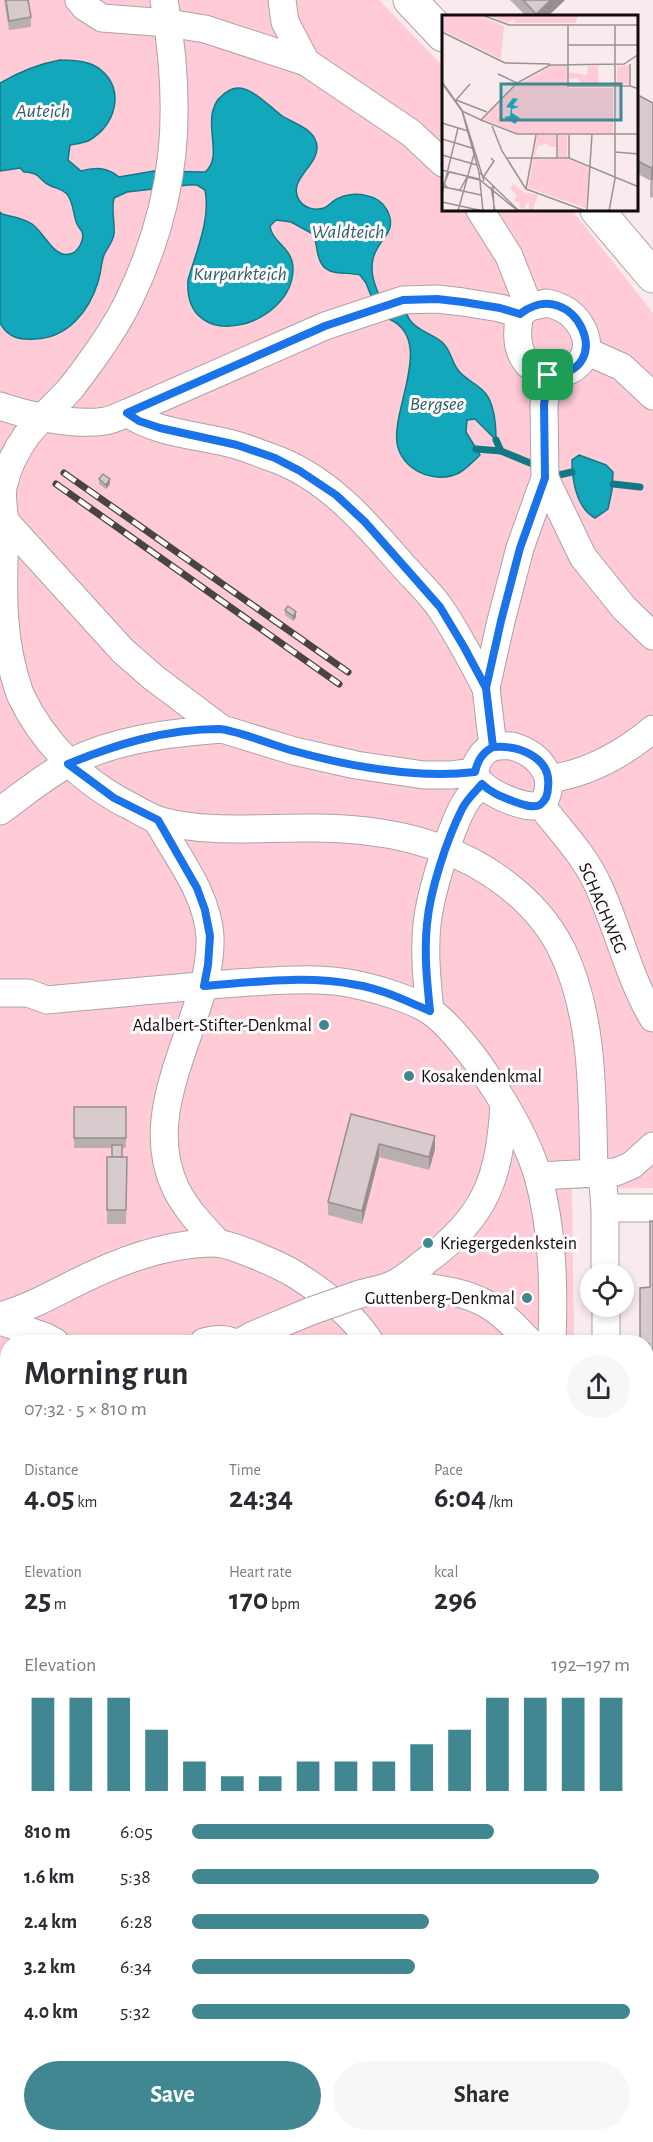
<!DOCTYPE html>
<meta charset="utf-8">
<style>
:root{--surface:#fff;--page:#f7f7f7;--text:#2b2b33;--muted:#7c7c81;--accent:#418792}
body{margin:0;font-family:"Alegreya Sans",sans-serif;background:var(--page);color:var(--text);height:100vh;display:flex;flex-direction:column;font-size:22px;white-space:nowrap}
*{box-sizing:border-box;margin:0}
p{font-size:20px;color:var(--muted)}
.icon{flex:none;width:33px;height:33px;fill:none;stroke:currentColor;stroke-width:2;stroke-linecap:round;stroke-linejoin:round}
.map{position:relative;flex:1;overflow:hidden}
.panel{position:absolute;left:0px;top:1335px;width:654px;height:807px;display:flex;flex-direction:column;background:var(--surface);border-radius:24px 24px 0 0;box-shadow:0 3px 9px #0003}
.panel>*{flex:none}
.controls{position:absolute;left:580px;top:1263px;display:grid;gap:12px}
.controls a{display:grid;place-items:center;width:54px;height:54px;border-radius:50%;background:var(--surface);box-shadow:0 3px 9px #0003;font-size:30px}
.pin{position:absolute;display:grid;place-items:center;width:51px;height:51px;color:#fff;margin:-26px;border-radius:12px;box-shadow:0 3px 9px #0006}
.round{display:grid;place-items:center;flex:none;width:63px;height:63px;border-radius:32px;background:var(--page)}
.headline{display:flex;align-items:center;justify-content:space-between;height:102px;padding:0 24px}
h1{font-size:33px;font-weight:600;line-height:45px}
.figures{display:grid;grid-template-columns:repeat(3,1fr);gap:9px;height:102px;padding:6px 24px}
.figures div{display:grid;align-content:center}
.figures b{font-size:30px;font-weight:600}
.figures small{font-size:16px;font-weight:400}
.figures p{font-size:16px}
.chart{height:168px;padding:12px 24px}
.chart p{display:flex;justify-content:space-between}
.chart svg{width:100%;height:108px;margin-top:6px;stroke:var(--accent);stroke-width:6}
.action{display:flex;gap:12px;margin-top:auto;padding:12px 24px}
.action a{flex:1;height:69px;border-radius:36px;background:var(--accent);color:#fff;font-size:24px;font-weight:600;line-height:69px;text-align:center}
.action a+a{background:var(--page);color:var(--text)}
ul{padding:0 24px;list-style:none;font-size:20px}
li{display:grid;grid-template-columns:96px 72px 1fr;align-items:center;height:45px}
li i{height:15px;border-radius:8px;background:var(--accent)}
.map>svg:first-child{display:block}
.green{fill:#fecbd6}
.water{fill:#13a7bb;stroke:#127886;stroke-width:1.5}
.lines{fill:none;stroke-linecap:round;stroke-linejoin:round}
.stream{stroke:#127886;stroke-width:7}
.minor-casing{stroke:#afa2a4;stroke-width:29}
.major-casing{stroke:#afa2a4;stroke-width:35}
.minor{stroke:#fff;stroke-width:27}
.major{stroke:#fff;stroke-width:33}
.rail-casing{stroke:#4a4344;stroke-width:7}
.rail{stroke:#fefbfc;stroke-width:4.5;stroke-dasharray:14;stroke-linecap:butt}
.minor-bridge-casing{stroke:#afa2a4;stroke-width:29;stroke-linecap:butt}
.minor-bridge{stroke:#fff;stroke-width:27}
.wall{fill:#baafb0}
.shaded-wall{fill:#978e90}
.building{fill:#d8cbcd;stroke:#978e90;stroke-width:1.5}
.route-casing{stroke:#fff;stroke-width:12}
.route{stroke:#1a73e8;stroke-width:8}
.poi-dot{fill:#418792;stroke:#fefbfc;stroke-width:2}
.labels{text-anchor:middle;stroke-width:6;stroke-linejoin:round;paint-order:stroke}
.street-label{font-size:18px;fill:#100b0c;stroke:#fefbfc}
.poi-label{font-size:18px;fill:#100b0c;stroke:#fefbfc;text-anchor:end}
.water-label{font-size:20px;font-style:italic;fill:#2b5f68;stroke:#fefbfc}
.inset-road{fill:none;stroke:#9c9193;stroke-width:1.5}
.view{fill:#418792;fill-opacity:0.15;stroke:#418792;stroke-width:3}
.inset-edge{fill:none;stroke:#100b0c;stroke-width:3}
</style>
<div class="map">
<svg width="653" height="2142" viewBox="0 0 653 2142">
<rect width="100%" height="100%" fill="#f9ebed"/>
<g class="green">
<path d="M0,0H379L443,66V210H572L653,313V1188L572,1189L574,1342H8V2023H0Z"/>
<path d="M646,1429H653V1753H647Z"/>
<path d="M647,2077H653V2142H637V2135L646,2134Z"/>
</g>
<g class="water">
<path d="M60,60C74,61 89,60 101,70C126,90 115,127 88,141C83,143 75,144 70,145L68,160L81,171C95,167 107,167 119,177L154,171L205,172C228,154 192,110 230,90C248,81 268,106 281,115C293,124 316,128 317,147C318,166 287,180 299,200C304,208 315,211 324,208C329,206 333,200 339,198C355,191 379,194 387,210C399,233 377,239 373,259C370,272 374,283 379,295L372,298L366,283L360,275C344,271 325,278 319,258C316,250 317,242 313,234L291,222L276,220L270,226C272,243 293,247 293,269C292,328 183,356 188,280C196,252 211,219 205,190L197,185H188L127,192L114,198C111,209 115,222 114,234C113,242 107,248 104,255C101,263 101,273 98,282C89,311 68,338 35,339C20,340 8,338 0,323V212L2,214C12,217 23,218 32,224C44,232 53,258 70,254C78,252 85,240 82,232C81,229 78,227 77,224C73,215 74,203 67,194C61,188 57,189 51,186C37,180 43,173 24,172L20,168L0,171V83C19,72 38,64 60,60Z"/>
<path d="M406,312C411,329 429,332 442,342C451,350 451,361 458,370C465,380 479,384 486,394C495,406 496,425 496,440L475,419L467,420L466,432L480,455C474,461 466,469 459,473C435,485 401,470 397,443C392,407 435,339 389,319Z"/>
<path d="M579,455L606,465L613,472L612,490L608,509L595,518C576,508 572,479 572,460Z"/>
</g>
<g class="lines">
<g class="stream">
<path d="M496,440L501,451L535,465"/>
<path d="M476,449L501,451"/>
<path d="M559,475L572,472"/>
<path d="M613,484L640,487"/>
</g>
<g class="minor-casing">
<g id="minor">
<path d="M79,0L85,7L102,18L168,23L205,29L306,62L411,133L443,163"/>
<path d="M164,0C183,110 178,198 129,300C114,331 92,361 71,388C57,404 40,418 27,435C16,450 7,469 3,487C1,500 5,513 5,527C3,587 0,637 20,694C43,743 83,783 132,807C141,812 151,818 161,821C211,834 263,827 314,828C377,828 439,839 492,874C522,894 546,917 562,950C595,1018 592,1100 594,1173"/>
<path d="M282,0L285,22L306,62"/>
<path d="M480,210L509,256L529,307"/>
<path d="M547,303C564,307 575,314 583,330C607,382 501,401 520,314L529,307Z"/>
<path d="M586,351L622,367L653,396"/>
<path d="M548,375L544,405L545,478L583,557L624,608L653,636"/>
<path d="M0,406C29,416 74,426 105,421C112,420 120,416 127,413C158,434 200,435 236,445C247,448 259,453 270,457C327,476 367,524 405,568C417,581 431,594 441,609C458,634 472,661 486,688"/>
<path d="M127,413L325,326L403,300L437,299L463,302L500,308L520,314"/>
<path d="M5,521L123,651L154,678L222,729L294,751L356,765L424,775H451L475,772"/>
<path d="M512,746C526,750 538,757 545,770C552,782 549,807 532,806C517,805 481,791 476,776C472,766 483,750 493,747C499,745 506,746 512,746Z"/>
<path d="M493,747L486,688L501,621L520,548L545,478"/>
<path d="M549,779C589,773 622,755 653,729"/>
<path d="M541,805C560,831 583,853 597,883C618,927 628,976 653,1018"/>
<path d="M0,811C22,795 45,776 69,763C116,739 169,733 222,729"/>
<path d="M157,820C177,857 207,893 210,936C211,964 203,990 194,1016C176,1072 148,1131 176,1189C186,1209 202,1226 218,1243"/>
<path d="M0,993H28L47,1000C110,994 173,988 236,983C276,981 319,976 358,985C377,989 414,1000 430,1011C447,1022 473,1055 484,1072C506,1104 527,1139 538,1176C553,1230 554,1288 552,1342"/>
<path d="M430,1011C427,982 424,953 427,924C430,895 452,820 469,797C473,793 478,788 482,784"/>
<path d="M602,1173L605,1208V1274"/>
<path d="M538,1176L616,1172L632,1165L653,1146"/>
<path d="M605,1208H653"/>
<path d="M396,1283C427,1288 461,1289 488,1305C504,1314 517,1329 530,1342"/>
<path d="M357,1295C369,1291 385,1289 396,1283C407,1277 417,1268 426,1261C487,1216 500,1176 504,1103"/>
<path d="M606,1306V1342"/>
<path d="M0,1316C33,1307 61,1289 92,1275C130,1257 173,1243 215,1243C230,1243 282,1266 296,1275C323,1292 353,1315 370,1342"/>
<path d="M0,1321L46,1337L55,1342"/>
<path d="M204,1342C214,1339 223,1338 233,1342"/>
<path d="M241,1342L251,1336L311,1311"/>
<path d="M0,1586L8,1589"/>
<path d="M0,1679L8,1681"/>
<path d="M646,1762L653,1761"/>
<path d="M646,1894H653"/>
<path d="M0,1938L8,1939"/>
<path d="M0,2005H8"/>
<path d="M646,2047H653"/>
<path d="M0,2048H8"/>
<path d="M646,2096L653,2100"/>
<path d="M611,2134V2142"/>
</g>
</g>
<g class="major-casing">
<g id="major">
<path d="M410,0L443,35"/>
<path d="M597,210L653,276"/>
</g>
</g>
<use href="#minor" class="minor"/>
<use href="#major" class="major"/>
<g class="rail-casing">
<g id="rail">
<path d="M64,473L348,672"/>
<path d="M56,484L339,684"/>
</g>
</g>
<use href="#rail" class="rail"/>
<g class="minor-bridge-casing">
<path id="minor-bridge" d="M311,1311L357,1295"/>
</g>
<use href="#minor-bridge" class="minor-bridge"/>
</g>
<g class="wall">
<path d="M4,0H28L31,17V27L9,30Z"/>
<path d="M510,0H565L548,16H526Z"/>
<path d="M636,94L653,103V198L650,197V183L651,181L636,173Z"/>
<path d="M99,479L110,484L106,489L99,484Z"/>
<path d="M285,610L296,617L293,621L285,615Z"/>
<path d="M74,1107H126V1148H122V1157H127L126,1224H107V1157H112V1148H74Z"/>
<path d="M351,1114L435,1149L429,1170L379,1157L362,1224L328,1215V1202Z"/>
<path d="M653,1221V1425H650L649,1357H646Z"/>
<rect x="19" y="2134" width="58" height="8"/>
<rect x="93" y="2134" width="51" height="8"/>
<path d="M171,2134H223V2142H174L171,2141Z"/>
<path d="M237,2134H302V2137H294V2139H280V2136H275V2142H237Z"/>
<rect x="320" y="2134" width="62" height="8"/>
<path d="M406,2134H454V2137H446V2142H422V2137H406Z"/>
<rect x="510" y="2134" width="54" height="8"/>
</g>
<g class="shaded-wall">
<path d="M551,0H565L548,16H536V14Z"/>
<path d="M653,166V179L651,182V168Z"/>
<path d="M110,479V484L106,489V485Z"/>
<path d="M296,612V617L293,621V616Z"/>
<path d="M435,1136V1149L429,1170V1157Z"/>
<path d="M379,1144V1157L362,1224V1211Z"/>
</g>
<g class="building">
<path d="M6,0H28L31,17L9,21Z"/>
<path d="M523,0H551L536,14Z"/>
<path d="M636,94L653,103V166L651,168L636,160Z"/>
<path d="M103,474L110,479L106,485L99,479Z"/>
<path d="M288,606L296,612L293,616L285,610Z"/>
<rect x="74" y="1107" width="52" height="31"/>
<path d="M351,1114L435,1136L429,1157L379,1144L362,1211L328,1202Z"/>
<rect x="112" y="1145" width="10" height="12"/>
<path d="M107,1157H127L126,1210H107Z"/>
<path d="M650,1221H653V1411H650L649,1344H646V1342H640V1288L650,1287Z"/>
<rect x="19" y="2134" width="10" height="8"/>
<path d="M33,2134H62V2136H59V2142H38V2136Z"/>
<path d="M93,2134H144V2141L110,2142V2141H93Z"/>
<path d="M320,2134H382V2139H375V2142H363V2138L320,2139Z"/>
<rect x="510" y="2134" width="39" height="8"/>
</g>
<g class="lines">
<g class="route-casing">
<path id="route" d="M548,375L544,405L545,478L520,548L501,621L486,688L493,747C482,753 478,760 475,772C415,779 352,767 294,751C274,746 237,730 219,729C166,729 117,744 68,764L114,798L158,820L197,888L205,910L210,936L208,965L204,986C254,982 307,975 357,985C382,989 406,1001 430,1011C427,982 424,953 427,924C430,890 447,839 462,809C467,799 475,792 482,784C490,792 500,796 510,800C518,803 534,810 541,804C546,800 548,793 548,787C552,757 518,745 493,747L486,688L464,647L440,607L365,522L336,495L300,471L275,458L237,445L160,428L139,421L127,413L325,326L403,300L437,299L463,302L500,308L520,314C575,272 621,375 548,375"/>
</g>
<use href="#route" class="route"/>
</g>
<g class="poi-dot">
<circle cx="324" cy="1025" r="6"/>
<circle cx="409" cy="1076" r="6"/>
<circle cx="428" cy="1243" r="6"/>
<circle cx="527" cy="1298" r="6"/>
</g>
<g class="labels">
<g class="street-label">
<text transform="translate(603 908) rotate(67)" y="6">SCHACHWEG</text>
</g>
<g class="poi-label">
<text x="312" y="1031">Adalbert-Stifter-Denkmal</text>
<text x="421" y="1082" text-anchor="start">Kosakendenkmal</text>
<text x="440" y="1249" text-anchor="start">Kriegergedenkstein</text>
<text x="515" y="1304">Guttenberg-Denkmal</text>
</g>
<g class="water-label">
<text x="43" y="117">Auteich</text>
<text x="348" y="238">Waldteich</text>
<text x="240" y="280">Kurparkteich</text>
<text x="437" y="410">Bergsee</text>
</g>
</g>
<g transform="translate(442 15)">
<rect width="196" height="196" fill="#f9ebed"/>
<path d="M2,0H36L62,11L59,44L2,16ZM46,0H136L134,8H73L72,4L66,8ZM187,50V69H175V51ZM109,51H125L126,73H171V118H74L42,104L71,73ZM146,51H156L157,69L139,70L136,63L127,64V57L145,60ZM95,120H114V132H106L107,128L96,131L93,140L99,141H92ZM116,120H125V142H116ZM91,144H126L148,153L144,193L86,173ZM72,169L81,177L96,180L90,196H87V185L81,195L77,191L78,187H72L75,180L68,174Z" fill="#fecbd6"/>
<path d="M71,83L76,84L71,90L77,92L70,94V98L78,103L73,109L62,102L68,101L69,93L64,92Z" fill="#13a7bb"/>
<path class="inset-road" d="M40,0L67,10H197M126,10V71H188L197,74M0,17L63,48L108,49M126,30H197M188,49V71M56,59L75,68M0,67L20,95L42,166M0,68L20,96M14,85L45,97M14,85L28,69M20,96L39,105L75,68L108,50L182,49L197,39M20,96L37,157L41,196M39,105L75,119H197M0,108L26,116M50,111L60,136L84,174M0,124L30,133M173,137L197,139M0,140L35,150M64,143H127L197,172M115,143V120M127,143V120M0,155L37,164M38,158L77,196M42,161L52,146L49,143M51,171L52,196M0,172L18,175L25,162L38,165L76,196M2,172L39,180M49,172L53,196M6,173L2,169L7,157L33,163M84,174L144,196M84,174L94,120M0,179L16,113M0,187L41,196M16,196L32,139M145,196L150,119M167,196L173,164V10"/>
<path class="view" d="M59,69H179V105H59Z"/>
<rect width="196" height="196" class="inset-edge"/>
</g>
</svg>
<div class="controls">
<a><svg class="icon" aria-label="locate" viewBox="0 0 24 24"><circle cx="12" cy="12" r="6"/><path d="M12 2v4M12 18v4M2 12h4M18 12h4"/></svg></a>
</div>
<div class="pin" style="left:548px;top:375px;background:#1e9e55"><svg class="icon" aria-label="arrive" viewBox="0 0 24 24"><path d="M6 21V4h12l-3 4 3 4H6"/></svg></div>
<section class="panel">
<div class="headline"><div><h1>Morning run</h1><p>07:32 · 5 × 810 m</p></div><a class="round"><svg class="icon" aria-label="share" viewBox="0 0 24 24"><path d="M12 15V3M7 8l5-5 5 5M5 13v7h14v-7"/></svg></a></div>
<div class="figures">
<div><p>Distance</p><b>4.05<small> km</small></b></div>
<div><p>Time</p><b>24:34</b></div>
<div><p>Pace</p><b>6:04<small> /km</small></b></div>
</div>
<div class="figures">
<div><p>Elevation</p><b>25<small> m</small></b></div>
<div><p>Heart rate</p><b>170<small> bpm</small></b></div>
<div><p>kcal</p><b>296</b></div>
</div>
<div class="chart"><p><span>Elevation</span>192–197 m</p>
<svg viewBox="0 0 160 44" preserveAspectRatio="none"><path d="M5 44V6M15 44V6M25 44V6M35 44V19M45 44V32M55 44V38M65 44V38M75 44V32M85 44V32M95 44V32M105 44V25M115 44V19M125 44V6M135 44V6M145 44V6M155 44V6"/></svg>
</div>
<ul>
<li><b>810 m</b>6:05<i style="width:69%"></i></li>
<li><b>1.6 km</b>5:38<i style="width:93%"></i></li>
<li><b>2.4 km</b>6:28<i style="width:54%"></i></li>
<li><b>3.2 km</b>6:34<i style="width:51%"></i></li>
<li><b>4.0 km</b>5:32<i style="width:100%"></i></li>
</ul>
<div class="action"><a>Save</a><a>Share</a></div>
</section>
</div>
